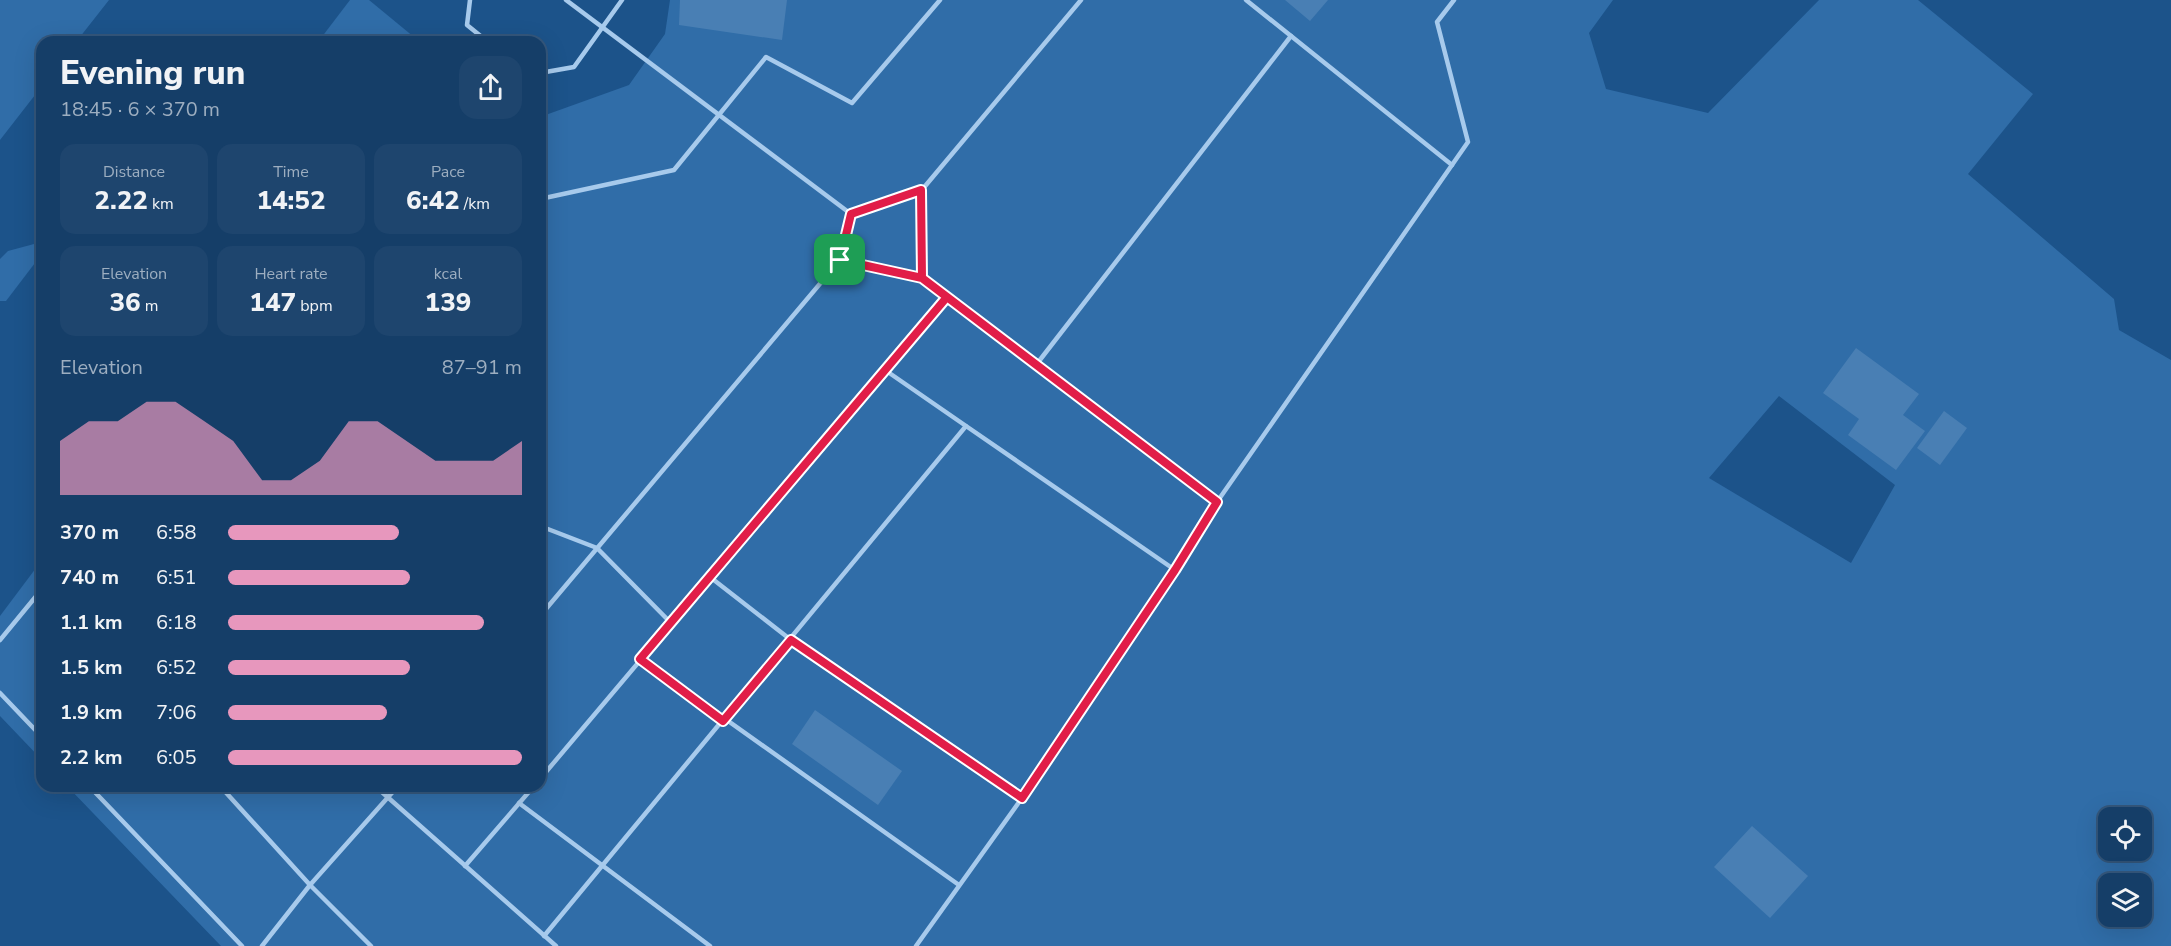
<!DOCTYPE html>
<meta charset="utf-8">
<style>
:root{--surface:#153e68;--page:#1e456e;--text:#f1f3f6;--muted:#9daec0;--line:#34577c;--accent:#e797bd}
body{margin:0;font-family:"Nunito Sans",sans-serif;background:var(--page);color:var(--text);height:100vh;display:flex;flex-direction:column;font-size:22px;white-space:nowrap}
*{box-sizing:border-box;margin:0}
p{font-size:20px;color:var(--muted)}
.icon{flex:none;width:33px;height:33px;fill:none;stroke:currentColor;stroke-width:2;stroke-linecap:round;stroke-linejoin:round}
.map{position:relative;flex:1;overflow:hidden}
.sheet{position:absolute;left:36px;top:36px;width:510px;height:756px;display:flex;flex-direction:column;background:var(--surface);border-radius:18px;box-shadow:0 6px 24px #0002,0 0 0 2px var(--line)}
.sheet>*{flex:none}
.controls{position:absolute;left:2098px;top:807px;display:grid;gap:12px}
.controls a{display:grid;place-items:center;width:54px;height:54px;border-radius:12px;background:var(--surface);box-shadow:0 6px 24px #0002,0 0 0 2px var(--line);font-size:30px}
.pin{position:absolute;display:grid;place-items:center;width:51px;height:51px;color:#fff;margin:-26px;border-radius:12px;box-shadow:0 3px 9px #0006}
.round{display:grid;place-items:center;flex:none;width:63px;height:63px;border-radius:18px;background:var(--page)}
.summary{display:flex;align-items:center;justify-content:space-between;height:102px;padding:0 24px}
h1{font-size:33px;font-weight:800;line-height:45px}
.metrics{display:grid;grid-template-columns:repeat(3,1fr);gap:9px;height:102px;padding:6px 24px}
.metrics div{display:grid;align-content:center;border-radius:15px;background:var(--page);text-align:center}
.metrics b{font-size:26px;font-weight:800}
.metrics small{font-size:16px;font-weight:400}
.metrics p{font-size:16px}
.chart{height:168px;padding:12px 24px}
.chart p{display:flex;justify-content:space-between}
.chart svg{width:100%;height:108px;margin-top:6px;fill:var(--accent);opacity:.7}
ul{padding:0 24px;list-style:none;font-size:20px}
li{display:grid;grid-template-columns:96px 72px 1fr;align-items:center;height:45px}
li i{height:15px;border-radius:8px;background:var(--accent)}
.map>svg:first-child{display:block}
.green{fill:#306da8;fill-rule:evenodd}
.building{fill:#497fb4}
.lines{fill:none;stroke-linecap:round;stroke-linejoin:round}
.service{stroke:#a7caec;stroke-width:4.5}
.route-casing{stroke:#fff;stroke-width:12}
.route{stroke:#e11d48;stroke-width:8}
</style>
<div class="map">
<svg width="2171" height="946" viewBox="0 0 2171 946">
<rect width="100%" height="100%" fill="#1c538a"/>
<g class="green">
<path d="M0,0H109L76,42H42V86L0,140Z"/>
<path d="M350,0H369L420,42H318Z"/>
<path d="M670,0H1613L1589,33L1606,89L1708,113L1819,0H1918L2033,94L1968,174L2114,299L2119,330L2171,360V946H221L67,786H540V117L629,85L665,34ZM1779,396L1895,485L1851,563L1709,478ZM2109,818H2142V850H2109ZM2109,884H2142V916H2109Z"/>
<path d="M34,244L38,259L6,301H0V259L8,251Z"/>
<path d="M42,560V760L0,716V616Z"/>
</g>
<g class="building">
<path d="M680,0H787L782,40L679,25Z"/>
<path d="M1285,0H1328L1310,21Z"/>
<path d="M1856,348L1919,394L1903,415L1925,431L1896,470L1848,435L1859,419L1823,393Z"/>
<path d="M1944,411L1967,428L1940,465L1917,448Z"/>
<path d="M815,710L902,771L878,805L792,744Z"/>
<path d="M1752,826L1808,876L1770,918L1714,867Z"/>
</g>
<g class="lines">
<g class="service">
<path d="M470,0L467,25L488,42"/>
<path d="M566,0L851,214"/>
<path d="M1246,0L1452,165"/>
<path d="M540,73L574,67L622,0"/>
<path d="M921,191L923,278L840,260L851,214Z"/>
<path d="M921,191L1081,0"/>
<path d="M540,199L674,170L766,57L852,103L940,0"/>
<path d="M923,278L1217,502"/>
<path d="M1036,365L1291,36"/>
<path d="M885,370L966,426"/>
<path d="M540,526L597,548L671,623"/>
<path d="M710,577L791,640L1022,798"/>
<path d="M540,616L840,260"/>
<path d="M0,640L42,589"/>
<path d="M641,659L959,885"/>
<path d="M0,693L42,737"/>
<path d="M540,779L947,297"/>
<path d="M89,786L242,946"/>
<path d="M220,786L310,885L371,946"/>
<path d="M375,786L556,946"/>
<path d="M519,803L710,946"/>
<path d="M465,866L534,786"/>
<path d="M544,936L966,426L1175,570"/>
<path d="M262,946L310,885L398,786"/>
<path d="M916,946L1022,798L1175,570L1217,502L1468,142L1437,22L1454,0"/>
</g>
</g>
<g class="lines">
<g class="route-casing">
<path id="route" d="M840,260L922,278L947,297L640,659L723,721L791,640L1022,798L1175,570L1217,502C1119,428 1021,353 922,278L921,190L851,214L840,260"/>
</g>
<use href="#route" class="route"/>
</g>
</svg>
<div class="controls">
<a><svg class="icon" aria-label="locate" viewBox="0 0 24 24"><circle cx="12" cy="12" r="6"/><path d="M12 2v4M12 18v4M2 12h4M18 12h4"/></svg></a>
<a><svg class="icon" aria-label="layers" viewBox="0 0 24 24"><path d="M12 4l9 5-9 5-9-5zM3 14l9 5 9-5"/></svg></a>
</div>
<div class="pin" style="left:840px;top:260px;background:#1e9e55"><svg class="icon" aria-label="arrive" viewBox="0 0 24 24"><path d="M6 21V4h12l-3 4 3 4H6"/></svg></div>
<section class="sheet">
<div class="summary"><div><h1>Evening run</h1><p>18:45 · 6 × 370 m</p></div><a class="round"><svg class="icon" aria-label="share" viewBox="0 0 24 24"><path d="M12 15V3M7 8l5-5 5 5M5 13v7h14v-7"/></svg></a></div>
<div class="metrics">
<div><p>Distance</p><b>2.22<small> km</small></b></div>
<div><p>Time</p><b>14:52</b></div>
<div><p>Pace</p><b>6:42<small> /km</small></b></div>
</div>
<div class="metrics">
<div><p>Elevation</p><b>36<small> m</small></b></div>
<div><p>Heart rate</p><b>147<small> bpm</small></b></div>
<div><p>kcal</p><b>139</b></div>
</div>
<div class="chart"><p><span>Elevation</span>87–91 m</p>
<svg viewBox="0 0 160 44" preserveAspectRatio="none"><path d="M0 44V22L10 14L20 14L30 6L40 6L50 14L60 22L70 38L80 38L90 30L100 14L110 14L120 22L130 30L140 30L150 30L160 22V44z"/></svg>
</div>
<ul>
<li><b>370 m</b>6:58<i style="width:58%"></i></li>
<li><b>740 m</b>6:51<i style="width:62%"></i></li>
<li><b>1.1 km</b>6:18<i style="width:87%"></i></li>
<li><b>1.5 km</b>6:52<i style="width:62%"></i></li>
<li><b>1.9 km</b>7:06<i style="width:54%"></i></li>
<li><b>2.2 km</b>6:05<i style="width:100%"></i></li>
</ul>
</section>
</div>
